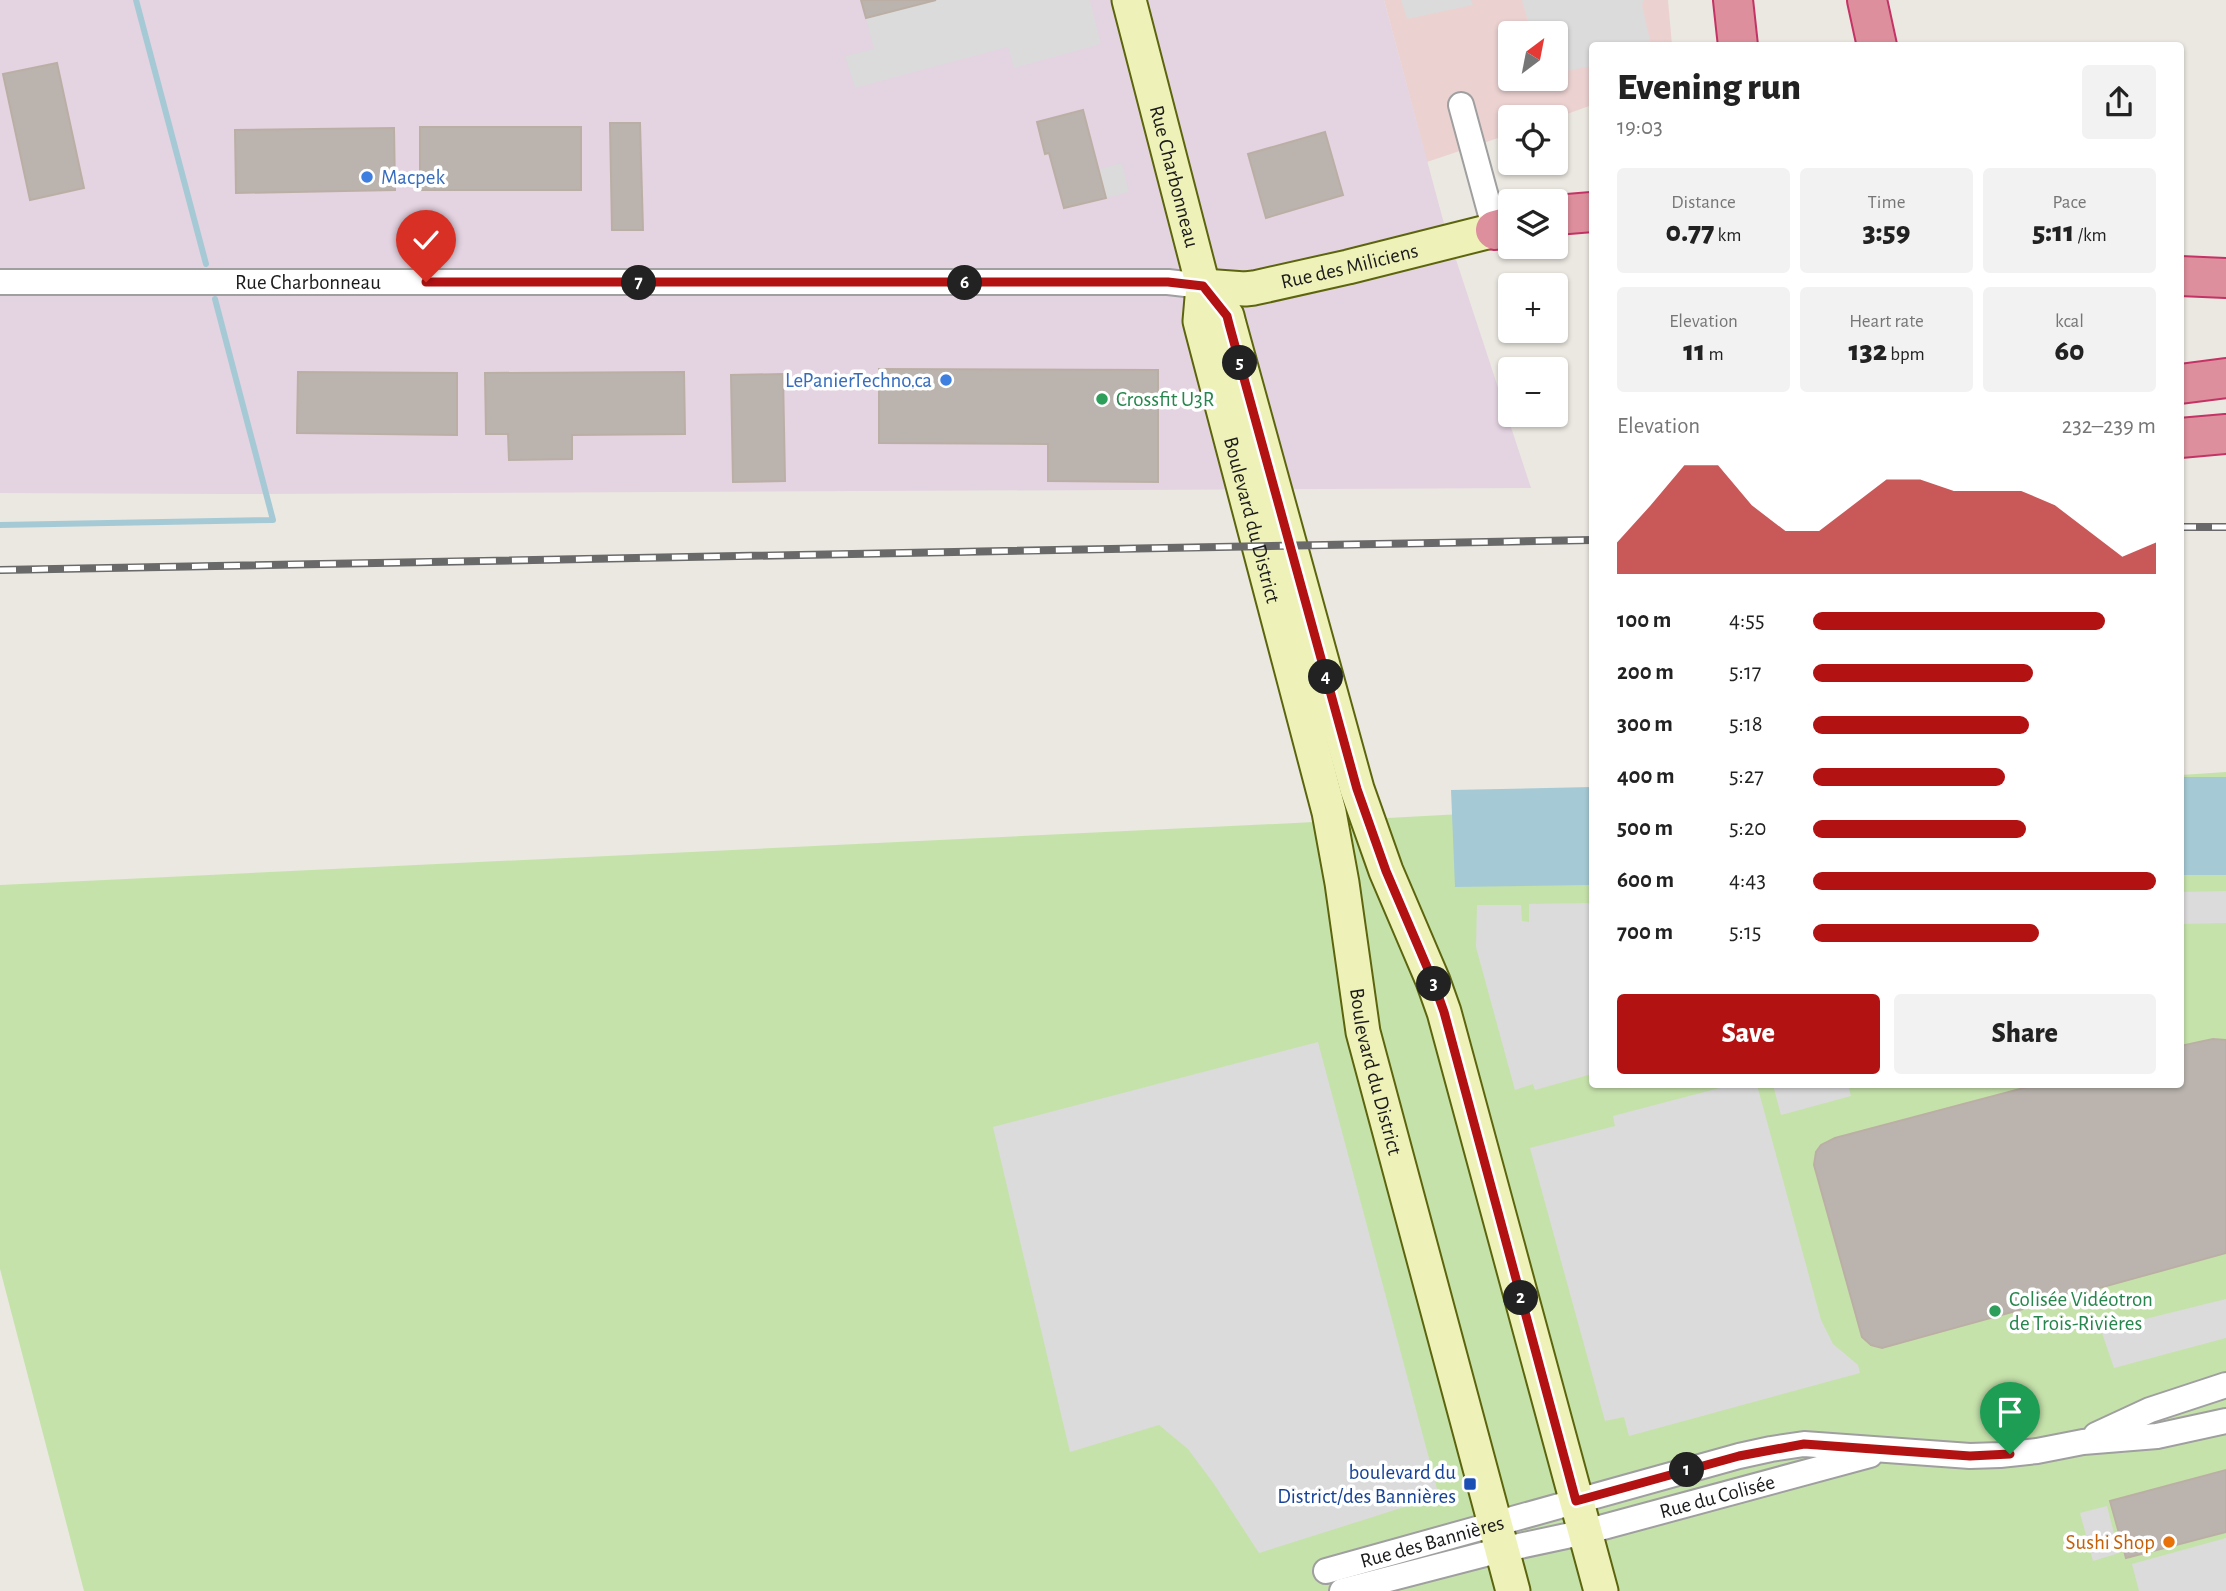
<!DOCTYPE html>
<meta charset="utf-8">
<style>
:root{--surface:#fff;--page:#f2f2f2;--text:#222;--muted:#767676;--accent:#b31213}
body{margin:0;font-family:"Alegreya Sans",sans-serif;background:var(--page);color:var(--text);height:100vh;display:flex;flex-direction:column;font-size:26px;white-space:nowrap}
*{box-sizing:border-box;margin:0}
p{font-size:23px;color:var(--muted)}
.icon{flex:none;width:38px;height:38px;fill:none;stroke:currentColor;stroke-width:2;stroke-linecap:round;stroke-linejoin:round}
.map{position:relative;flex:1;overflow:hidden}
.sheet{position:absolute;left:1589px;top:42px;width:595px;height:1046px;display:flex;flex-direction:column;background:var(--surface);border-radius:7px;box-shadow:0 2px 5px #0004}
.sheet>*{flex:none}
.needle{width:46px;rotate:32deg}
.buttons{position:absolute;left:1498px;top:21px;display:grid;gap:14px}
.buttons a{display:grid;place-items:center;width:70px;height:70px;border-radius:7px;background:var(--surface);box-shadow:0 2px 5px #0004;font-size:35px}
.pin{position:absolute;display:grid;place-items:center;width:60px;height:60px;color:#fff;margin:-72px -30px;border-radius:50% 50% 50% 0;rotate:-45deg;box-shadow:0 0 7px #0007}
.pin .icon{rotate:45deg}
.km{position:absolute;width:35px;height:35px;margin:-18px;border-radius:50%;background:#222;color:#fff;font-size:19px;line-height:35px;text-align:center}
.round{display:grid;place-items:center;flex:none;width:74px;height:74px;border-radius:7px;background:var(--page)}
.summary{display:flex;align-items:center;justify-content:space-between;height:119px;padding:0 28px}
h1{font-size:38px;font-weight:800;line-height:52px}
.stats{display:grid;grid-template-columns:repeat(3,1fr);gap:10px;height:119px;padding:7px 28px}
.stats div{display:grid;align-content:center;border-radius:7px;background:var(--page);text-align:center}
.stats b{font-size:30px;font-weight:800}
.stats small{font-size:19px;font-weight:400}
.stats p{font-size:19px}
.chart{height:196px;padding:14px 28px}
.chart p{display:flex;justify-content:space-between}
.chart svg{width:100%;height:126px;margin-top:7px;fill:var(--accent);opacity:.7}
.action{display:flex;gap:14px;margin-top:auto;padding:14px 28px}
.action a{flex:1;height:80px;border-radius:7px;background:var(--accent);color:#fff;font-size:28px;font-weight:800;line-height:80px;text-align:center}
.action a+a{background:var(--page);color:var(--text)}
ul{padding:0 28px;list-style:none;font-size:23px}
li{display:grid;grid-template-columns:112px 84px 1fr;align-items:center;height:52px}
li i{height:18px;border-radius:9px;background:var(--accent)}
.map>svg:first-child{display:block}
.commercial{fill:#ebd2d1;fill-rule:evenodd}
.industrial{fill:#e4d3e1}
.grass{fill:#c6e2ab}
.parking{fill:#dbdbdb}
.water{fill:#a5cad5}
.lines{fill:none;stroke-linecap:round;stroke-linejoin:round}
.stream{stroke:#a5cad5;stroke-width:6}
.building{fill:#bbb4ae;stroke:#bbafa5;stroke-width:2}
.street-casing{stroke:#9f9f9f;stroke-width:28}
.secondary-casing{stroke:#5c650e;stroke-width:37}
.highway-casing{stroke:#c43365;stroke-width:42}
.street{stroke:#fff;stroke-width:24}
.secondary{stroke:#eff2b8;stroke-width:33}
.highway{stroke:#dd8f9d;stroke-width:38}
.rail-casing{stroke:#696969;stroke-width:8}
.rail{stroke:#fff;stroke-width:5;stroke-dasharray:16;stroke-linecap:butt}
.route-casing{stroke:#fff;stroke-width:14}
.route{stroke:#b31213;stroke-width:9}
.shop-dot{fill:#3f7fe0;stroke:#fff;stroke-width:2.5}
.leisure-dot{fill:#2e9e5b;stroke:#fff;stroke-width:2.5}
.transit-dot{fill:#1a4fb4;stroke:#fff;stroke-width:2.5}
.food-dot{fill:#e8710a;stroke:#fff;stroke-width:2.5}
.labels{text-anchor:middle;stroke-width:7;stroke-linejoin:round;paint-order:stroke}
.shop-label{font-size:21px;fill:#366cbe;stroke:#fff;text-anchor:start}
.street-label{font-size:21px;fill:#1b1b1b;stroke:#fff}
.leisure-label{font-size:21px;fill:#27864d;stroke:#fff;text-anchor:start}
.transit-label{font-size:21px;fill:#164399;stroke:#fff;text-anchor:end}
.food-label{font-size:21px;fill:#c56008;stroke:#fff;text-anchor:end}
</style>
<div class="map">
<svg width="2226" height="1591" viewBox="0 0 2226 1591">
<rect width="100%" height="100%" fill="#ebe8e1"/>
<path class="commercial" d="M1384,0H1668L1672,45L1592,46V105L1556,118L1510,117V134L1427,162ZM1510,33H1556V79H1510Z"/>
<path class="industrial" d="M0,0H1384L1443,220L1531,488L233,494L0,493Z"/>
<path class="grass" d="M2226,772V1591H84L0,1269V885L1295,823L1592,807V1085H2180L2181,775Z"/>
<g class="parking">
<path d="M936,0H1090L1101,44L1014,68L1008,47L855,88L845,56L874,49L866,18Z"/>
<path d="M1401,0H1471L1473,5L1407,19Z"/>
<path d="M1522,0H1644L1642,5L1651,45L1592,46V66L1556,73V33H1531Z"/>
<path d="M1122,163L1129,192L1106,198L1099,169Z"/>
<path d="M2226,891V923L2181,924V892Z"/>
<path d="M1592,903V1074L1535,1090L1533,1084L1515,1090L1476,947L1477,905H1521L1522,921L1529,922V904Z"/>
<path d="M1318,1042L1439,1496L1259,1553L1214,1484L1188,1449L1159,1425L1070,1452L993,1127Z"/>
<path d="M1731,1085H1757L1821,1320L1833,1344L1858,1365L1860,1373L1629,1436L1624,1417L1605,1421L1530,1148L1615,1126L1613,1116Z"/>
<path d="M1773,1085H1848L1851,1096L1781,1115Z"/>
<path d="M2226,1299V1338L2114,1368L2101,1330Z"/>
<path d="M2107,1506L2119,1553L2093,1561L2080,1513Z"/>
<path d="M2226,1538V1591H2139L2132,1564Z"/>
</g>
<g class="water">
<rect x="2181" y="777" width="45" height="98"/>
<path d="M1592,787V885L1455,887L1451,790Z"/>
</g>
<g class="lines">
<g class="stream">
<path d="M136,0L206,264"/>
<path d="M0,525L273,520L215,299"/>
</g>
</g>
<g class="building">
<path d="M861,0H936L866,18Z"/>
<path d="M57,63L84,188L30,200L3,74Z"/>
<path d="M1083,110L1106,198L1064,208L1049,153L1045,154L1037,122Z"/>
<path d="M610,123H640L643,230H612Z"/>
<rect x="420" y="127" width="161" height="63"/>
<path d="M394,128L395,190L236,193L235,130Z"/>
<path d="M1325,132L1343,195L1266,218L1248,154Z"/>
<path d="M879,369L1158,370V482L1048,481V444L879,443Z"/>
<path d="M298,372L457,373V435L297,433Z"/>
<path d="M684,372L685,434L572,435V459L509,460L508,434H486L485,373Z"/>
<path d="M783,374L785,481L733,482L731,375Z"/>
<path d="M2213,1039L2226,1040V1253L1882,1348L1871,1345L1862,1337L1814,1165L1816,1152L1821,1145L1835,1138L2035,1085H2180V1046Z"/>
<path d="M2226,1470V1532L2126,1558L2110,1501Z"/>
</g>
<g class="lines">
<g class="street-casing">
<g id="street">
<path d="M1461,105L1495,230"/>
<path id="s1" d="M0,282H1168L1203,286"/>
<path d="M2096,1435L2150,1410L2226,1385"/>
<path id="s2" d="M1326,1571L1739,1456L1771,1449L1804,1444L1970,1456L2000,1455L2037,1451L2083,1442L2157,1436L2226,1421"/>
<path id="s3" d="M1342,1591L1501,1550L1585,1532L1870,1455"/>
</g>
</g>
<g class="secondary-casing">
<g id="secondary">
<path id="s4" d="M1129,0L1203,286L1200,321L1202,329L1329,812L1342,883L1363,1032L1513,1591"/>
<path d="M1203,286L1227,316L1229,324L1357,789L1386,871L1433,981L1444,1012L1601,1591"/>
<path id="s5" d="M1203,286L1245,289L1254,288L1348,267L1495,230"/>
</g>
</g>
<g class="highway-casing">
<g id="highway">
<path d="M1733,0L1738,46"/>
<path d="M1867,0L1877,46"/>
<path d="M1556,215L1592,212"/>
<path d="M1495,230L1510,226"/>
<path d="M2180,276L2226,278"/>
<path d="M2180,384L2226,378"/>
<path d="M2180,438L2226,434"/>
</g>
</g>
<use href="#street" class="street"/>
<use href="#secondary" class="secondary"/>
<use href="#highway" class="highway"/>
<g class="rail-casing">
<g id="rail">
<path d="M2180,527H2226"/>
<path d="M0,570L1592,540"/>
</g>
</g>
<use href="#rail" class="rail"/>
</g>
<g class="lines">
<g class="route-casing">
<path id="route" d="M426,282H1168L1203,286L1227,316L1229,324L1357,789L1386,871L1433,981L1444,1012L1576,1501L1739,1456L1804,1444L1970,1456L2010,1454"/>
</g>
<use href="#route" class="route"/>
</g>
<g class="shop-dot">
<circle cx="367" cy="177" r="7"/>
<circle cx="946" cy="380" r="7"/>
</g>
<g class="leisure-dot">
<circle cx="1102" cy="399" r="7"/>
<circle cx="1995" cy="1311" r="7"/>
</g>
<rect class="transit-dot" x="1463" y="1477" width="14" height="14" rx="3.5"/>
<circle class="food-dot" cx="2169" cy="1542" r="7"/>
<g class="labels">
<g class="shop-label">
<text x="381" y="184">Macpek</text>
<text x="932" y="387" text-anchor="end">LePanierTechno.ca</text>
</g>
<g class="street-label">
<text dy="7" stroke="none"><textPath href="#s4" startOffset="182">Rue Charbonneau</textPath></text>
<text dy="7" stroke="none"><textPath href="#s5" startOffset="149">Rue des Miliciens</textPath></text>
<text dy="7" stroke="none"><textPath href="#s1" startOffset="308">Rue Charbonneau</textPath></text>
<text dy="7" stroke="none"><textPath href="#s4" startOffset="536">Boulevard du District</textPath></text>
<text dy="7" stroke="none"><textPath href="#s4" startOffset="1102">Boulevard du District</textPath></text>
<text dy="7" stroke="none"><textPath href="#s3" startOffset="387">Rue du Colisée</textPath></text>
<text dy="7" stroke="none"><textPath href="#s2" startOffset="110">Rue des Bannières</textPath></text>
</g>
<g class="leisure-label">
<text x="1116" y="406">Crossfit U3R</text>
<text x="2009" y="1306">Colisée Vidéotron<tspan x="2009" dy="24">de Trois-Rivières</tspan></text>
</g>
<g class="transit-label">
<text x="1456" y="1479">boulevard du<tspan x="1456" dy="24">District/des Bannières</tspan></text>
</g>
<g class="food-label">
<text x="2155" y="1549">Sushi Shop</text>
</g>
</g>
</svg>
<div class="buttons">
<a><svg class="needle" viewBox="-14 -14 28 28"><path d="M0-13l5 13h-10z" fill="#e53935"/><path d="M0 13l5-13h-10z" fill="#767676"/></svg></a>
<a><svg class="icon" aria-label="locate" viewBox="0 0 24 24"><circle cx="12" cy="12" r="6"/><path d="M12 2v4M12 18v4M2 12h4M18 12h4"/></svg></a>
<a><svg class="icon" aria-label="layers" viewBox="0 0 24 24"><path d="M12 4l9 5-9 5-9-5zM3 14l9 5 9-5"/></svg></a>
<a>+</a>
<a>−</a>
</div>
<div class="pin" style="left:2010px;top:1454px;background:#1e9e55"><svg class="icon" aria-label="arrive" viewBox="0 0 24 24"><path d="M6 21V4h12l-3 4 3 4H6"/></svg></div>
<div class="pin" style="left:426px;top:282px;background:#d93025"><svg class="icon" aria-label="check" viewBox="0 0 24 24"><path d="M5 12l5 5 9-10"/></svg></div>
<b class="km" style="left:1687px;top:1470px">1</b>
<b class="km" style="left:1521px;top:1298px">2</b>
<b class="km" style="left:1434px;top:984px">3</b>
<b class="km" style="left:1326px;top:677px">4</b>
<b class="km" style="left:1240px;top:363px">5</b>
<b class="km" style="left:965px;top:283px">6</b>
<b class="km" style="left:639px;top:283px">7</b>
<section class="sheet">
<div class="summary"><div><h1>Evening run</h1><p>19:03</p></div><a class="round"><svg class="icon" aria-label="share" viewBox="0 0 24 24"><path d="M12 15V3M7 8l5-5 5 5M5 13v7h14v-7"/></svg></a></div>
<div class="stats">
<div><p>Distance</p><b>0.77<small> km</small></b></div>
<div><p>Time</p><b>3:59</b></div>
<div><p>Pace</p><b>5:11<small> /km</small></b></div>
</div>
<div class="stats">
<div><p>Elevation</p><b>11<small> m</small></b></div>
<div><p>Heart rate</p><b>132<small> bpm</small></b></div>
<div><p>kcal</p><b>60</b></div>
</div>
<div class="chart"><p><span>Elevation</span>232–239 m</p>
<svg viewBox="0 0 160 44" preserveAspectRatio="none"><path d="M0 44V33L10 20L20 6L30 6L40 20L50 29L60 29L70 20L80 11L90 11L100 15L110 15L120 15L130 20L140 29L150 38L160 33V44z"/></svg>
</div>
<ul>
<li><b>100 m</b>4:55<i style="width:85%"></i></li>
<li><b>200 m</b>5:17<i style="width:64%"></i></li>
<li><b>300 m</b>5:18<i style="width:63%"></i></li>
<li><b>400 m</b>5:27<i style="width:56%"></i></li>
<li><b>500 m</b>5:20<i style="width:62%"></i></li>
<li><b>600 m</b>4:43<i style="width:100%"></i></li>
<li><b>700 m</b>5:15<i style="width:66%"></i></li>
</ul>
<div class="action"><a>Save</a><a>Share</a></div>
</section>
</div>
